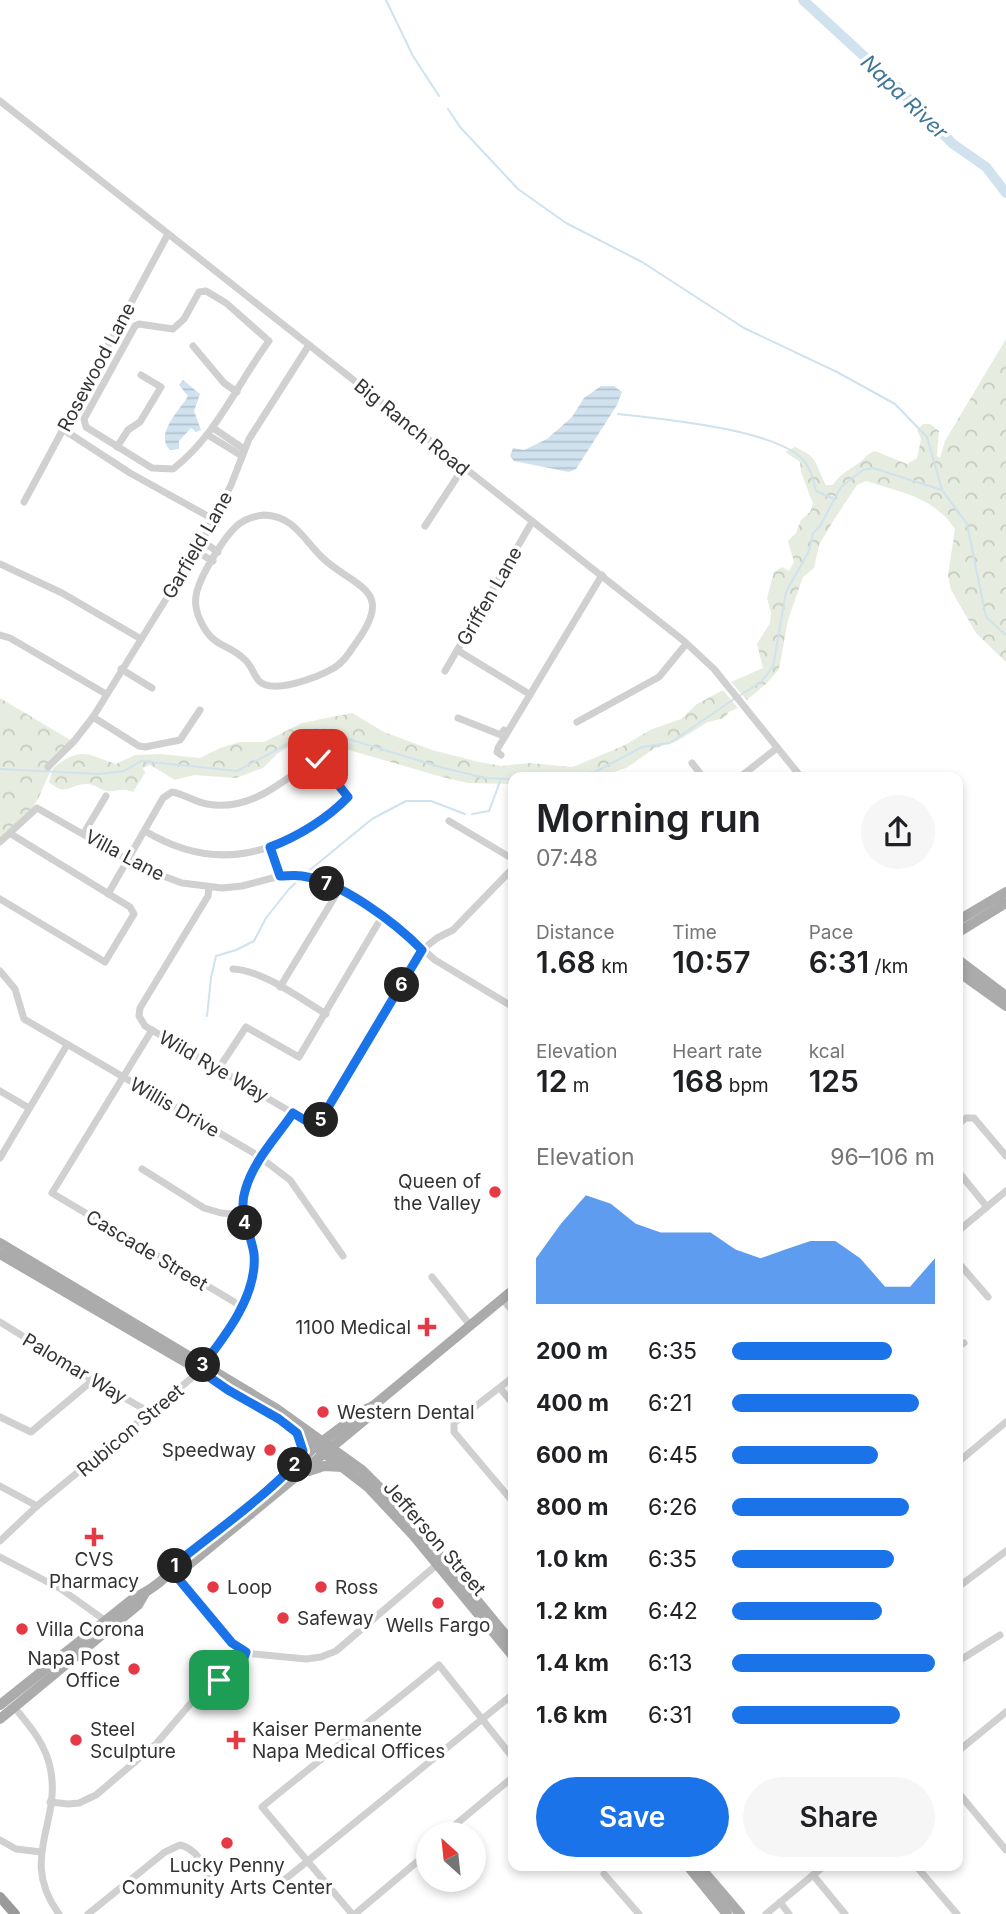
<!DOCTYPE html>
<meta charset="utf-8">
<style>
:root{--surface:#fff;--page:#f6f6f6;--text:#202124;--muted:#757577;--accent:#1a73e8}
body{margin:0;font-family:Inter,sans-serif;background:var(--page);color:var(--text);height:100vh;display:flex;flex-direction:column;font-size:26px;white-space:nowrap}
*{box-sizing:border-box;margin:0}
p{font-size:23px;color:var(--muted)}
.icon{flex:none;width:38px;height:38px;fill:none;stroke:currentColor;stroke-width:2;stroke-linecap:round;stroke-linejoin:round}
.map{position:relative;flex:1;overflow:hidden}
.panel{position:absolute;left:508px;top:772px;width:455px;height:1099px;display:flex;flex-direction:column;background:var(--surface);border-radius:14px;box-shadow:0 4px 10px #0003}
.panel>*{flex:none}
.needle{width:46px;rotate:333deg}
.tools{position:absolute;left:416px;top:1822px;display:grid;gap:14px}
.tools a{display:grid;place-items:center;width:70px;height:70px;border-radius:50%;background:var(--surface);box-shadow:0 4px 10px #0003;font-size:35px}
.pin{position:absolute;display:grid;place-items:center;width:60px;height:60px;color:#fff;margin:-30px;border-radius:14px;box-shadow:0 4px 10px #0006}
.km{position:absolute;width:35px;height:35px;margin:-18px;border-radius:50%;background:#222;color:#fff;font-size:19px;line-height:35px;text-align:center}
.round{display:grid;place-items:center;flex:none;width:74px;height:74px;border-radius:37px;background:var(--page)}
.head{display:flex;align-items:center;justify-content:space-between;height:119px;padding:0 28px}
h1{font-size:38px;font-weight:600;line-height:52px}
.metrics{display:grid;grid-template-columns:repeat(3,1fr);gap:10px;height:119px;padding:7px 28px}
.metrics div{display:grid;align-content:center}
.metrics b{font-size:30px;font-weight:600}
.metrics small{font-size:19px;font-weight:400}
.metrics p{font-size:19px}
.chart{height:196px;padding:14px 28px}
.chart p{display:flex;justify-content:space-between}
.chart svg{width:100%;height:126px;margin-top:7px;fill:var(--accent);opacity:.7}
.primary-button{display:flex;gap:14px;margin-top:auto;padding:14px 28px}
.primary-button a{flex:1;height:80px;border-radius:42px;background:var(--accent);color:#fff;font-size:28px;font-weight:600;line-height:80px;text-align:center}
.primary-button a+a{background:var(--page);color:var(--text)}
ul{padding:0 28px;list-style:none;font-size:23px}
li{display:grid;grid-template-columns:112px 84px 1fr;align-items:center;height:52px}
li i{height:18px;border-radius:9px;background:var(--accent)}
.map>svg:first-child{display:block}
.forest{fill:url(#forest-crowns)}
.water{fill:url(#water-rules)}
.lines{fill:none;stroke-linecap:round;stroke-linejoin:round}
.stream{stroke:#cfe2ee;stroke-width:2}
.river{stroke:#cfe2ee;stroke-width:10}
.minor{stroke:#d0d0d0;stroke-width:7}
.major{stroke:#ababab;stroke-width:10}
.highway{stroke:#9a9a9a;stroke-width:10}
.route-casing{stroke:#fff;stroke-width:14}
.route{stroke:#1a73e8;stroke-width:9}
.poi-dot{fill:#e63946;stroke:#fff;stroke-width:2.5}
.labels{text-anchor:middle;stroke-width:7;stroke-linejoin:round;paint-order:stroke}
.street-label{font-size:19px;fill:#333;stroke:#fff}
.poi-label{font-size:19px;fill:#333;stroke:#fff;text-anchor:start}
.water-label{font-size:21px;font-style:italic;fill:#3f7597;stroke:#fff}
</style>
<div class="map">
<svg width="1006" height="1914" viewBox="0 0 1006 1914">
<defs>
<pattern id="forest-crowns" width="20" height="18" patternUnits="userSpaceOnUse" patternTransform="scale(1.75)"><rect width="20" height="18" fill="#e6ecdf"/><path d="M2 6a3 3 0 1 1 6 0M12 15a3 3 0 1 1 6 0" fill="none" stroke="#c6cbc0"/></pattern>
<pattern id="water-rules" width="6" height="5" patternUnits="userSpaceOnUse" patternTransform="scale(1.75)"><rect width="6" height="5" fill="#cfe2ee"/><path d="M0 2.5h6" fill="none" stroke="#b2c2cd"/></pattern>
</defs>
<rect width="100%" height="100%" fill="#fff"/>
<g class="forest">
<path d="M1006,339V662L976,633L951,590L948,575L955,529C934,497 900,492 866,481L857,485L835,518L819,545L814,568L803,577L788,620L779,669L768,682L747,700L731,682L763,668L757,644L770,623L771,613L767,598L774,572L782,567L789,571L794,562L788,541L796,533L801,520L810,512L813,504L801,472L800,462L785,452L795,447C820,458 814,463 826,485H833C840,474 846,472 856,465C864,460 866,454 875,451L907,464L917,458L921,439L917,430L923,424H930L939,431L937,456L940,458L945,441Z"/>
<path d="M723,690L738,708L729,712L724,718L708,722L677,741L655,748L626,768L602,776L513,777V784L468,783L442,777L349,750L318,737L293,744L277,754L263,768L236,778L194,775L175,780L150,765L143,768L145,773L133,792C123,787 116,792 106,791C99,789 93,783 85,784C69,785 66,797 49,782L53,768C81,746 86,754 116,764L135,755L161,754L200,758L220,748L240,742H264L302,723L352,713L384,732L432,750L479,762L502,766L529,763L573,767L625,745L650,730L681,719L697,704Z"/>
<path d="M0,698L77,744L52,767L39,797L31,811L0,840Z"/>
</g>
<g class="water">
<path d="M183,380L200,394L194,411L201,430L196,432L191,428L179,441V449L170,450C154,434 180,410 188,396L179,385Z"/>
<path d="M601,386H614L622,392L617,405L576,469L569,472L514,461L510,456L513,448L524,450L547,439L572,417L584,398Z"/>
</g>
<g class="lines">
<g class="stream">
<path d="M386,0L413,56L439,96"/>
<path d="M448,109L460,127L518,189L566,223L642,262L744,328L837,372L895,404L927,437L942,490"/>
<path d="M618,414C660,419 778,429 804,461C811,469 813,480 816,491L834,499"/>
<path d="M739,696L761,682L773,667L786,592L809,551L813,533L820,526L841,487L863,470L873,468L942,490L967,524L986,617L1006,635"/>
<path d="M0,769L99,774L124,771L141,761L237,771L316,729L440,767L485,778L513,779"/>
<path d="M552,777L595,772L642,747L670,743L734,699"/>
<path d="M472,814L489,811L501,779"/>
<path d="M305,874L372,819L406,801H431L465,814"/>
<path d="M207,1016L211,978L216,956L236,950L254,941L266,918L289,889L301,878"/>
</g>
<path class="river" d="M803,0L891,81L953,144L986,167L1006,193"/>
<g class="minor">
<path d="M0,101L684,641L714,669L801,777"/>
<path d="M206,291L226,303L269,341C237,384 217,435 173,469L152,468L86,427L84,419L135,326L139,324L173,329L184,319L199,292Z"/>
<path d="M193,346L224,383L237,392"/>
<path d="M213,428L244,449"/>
<path d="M64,430L130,473L213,519"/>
<path d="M208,435L242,456"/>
<path d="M117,447L128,430L140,422L161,387L141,375"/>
<path d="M24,502L168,234"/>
<path d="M264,515C296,516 304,542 326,561C358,588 393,591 358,640C350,651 345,661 334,668C318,677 273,695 259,681C253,674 251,664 244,659C229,644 213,648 201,622C196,613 194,601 197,591C202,573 225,535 239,524C247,518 255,516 264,515Z"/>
<path d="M425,526L463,468"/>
<path d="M202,541L218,552"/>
<path d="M195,551L213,561"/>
<path d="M0,564L62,593L141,639"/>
<path d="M0,635L10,638L106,694"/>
<path d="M457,650L526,692"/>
<path d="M121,669L152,688"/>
<path d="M445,671L532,522"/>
<path d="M93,717L139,746L145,747L180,740L200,710"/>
<path d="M458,718L501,735L504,730"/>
<path d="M577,722L659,677L686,644"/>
<path d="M501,755L497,752L498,748L602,575"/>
<path d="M692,763L703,777"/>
<path d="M48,767L75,740L93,717L202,541L231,485L249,439L309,345"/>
<path d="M740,777L777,748"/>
<path d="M449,821L513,859"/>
<path d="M84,833L106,796"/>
<path d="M0,842L37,808L144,869L182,883L222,888L242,886L280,876L300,875L325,883L383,915L435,960L513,1007"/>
<path d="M270,847L280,876"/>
<path d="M209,888L208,896L140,1008L139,1016L145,1026L313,1125L320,1121L422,950L437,938L453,930L513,868"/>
<path d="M108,894L163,798L172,792C184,794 195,802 207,804C249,812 283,782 314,759H318L348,797C339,806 328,813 318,820C262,862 205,867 145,831"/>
<path d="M0,899L105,962L134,914L130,907L11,834"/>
<path d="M233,969C262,970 301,999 326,1014"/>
<path d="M0,971L15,989L24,1019L257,1155L290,1180L343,1256"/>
<path d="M280,987L339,890"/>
<path d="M152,1030L52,1193L241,1306"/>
<path d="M219,1068L246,1027L299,1057L383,915"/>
<path d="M0,1091L29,1108"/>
<path d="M957,1125L966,1118H974L1006,1156"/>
<path d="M0,1158L67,1045"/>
<path d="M142,1169L204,1208L221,1213L243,1215"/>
<path d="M957,1170L987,1207"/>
<path d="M957,1232L1006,1191"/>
<path d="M957,1261L988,1297"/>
<path d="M432,1277L470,1325"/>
<path d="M502,1299L513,1311"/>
<path d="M0,1322L93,1380L151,1413"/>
<path d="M957,1348L964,1343"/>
<path d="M513,1377L454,1423V1432L513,1502"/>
<path d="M500,1388L513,1404"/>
<path d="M0,1417L31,1432L93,1380"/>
<path d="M957,1463L1006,1422"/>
<path d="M0,1486L37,1506"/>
<path d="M0,1541L37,1506L194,1376C218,1346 259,1294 253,1253C251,1232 238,1212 245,1190C254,1160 276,1138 293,1113"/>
<path d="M0,1557L61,1589L106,1621"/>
<path d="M172,1571L238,1648L254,1654L306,1659L321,1657L336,1651L440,1562"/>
<path d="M957,1588L1006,1551"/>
<path d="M957,1662L1000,1635"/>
<path d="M14,1707C31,1727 47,1746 51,1772C60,1824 19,1860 59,1914"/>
<path d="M957,1752L1006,1712"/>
<path d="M957,1791L1006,1850"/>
<path d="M50,1802L68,1804L79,1803L96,1795L156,1744L191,1703L244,1658L246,1652"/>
<path d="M444,1834L513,1777"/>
<path d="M0,1840L16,1849L41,1852"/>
<path d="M916,1866L957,1914"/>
<path d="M604,1874L639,1914"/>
<path d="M813,1875L845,1914"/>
<path d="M283,1881L513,1694"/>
<path d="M780,1902L789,1914"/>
<path d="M88,1914L165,1852L180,1845C198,1849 206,1868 210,1885"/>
<path d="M352,1914L262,1807C320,1759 380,1714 439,1665L513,1758"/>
<path d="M355,1914L418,1861L429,1849"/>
<path d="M766,1914L824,1866"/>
</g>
<g class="major">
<path d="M957,921L1006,892"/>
<path d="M957,933L1006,903"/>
<path d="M957,959L1006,996"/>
<path d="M957,971L1006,1006"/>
<path d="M0,1243L277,1409L362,1470L392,1500L437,1552L513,1644"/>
<path d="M0,1254L199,1370L228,1390L285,1423L368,1487L413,1535L513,1656"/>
<path d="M309,1471L324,1466L342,1467"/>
<path d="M172,1571L186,1567L372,1414L373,1406"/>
<path d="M0,1705L134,1598C151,1590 168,1577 178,1562L260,1496L315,1447L364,1410L373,1406L513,1290"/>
<path d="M0,1719L138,1605L145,1593"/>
<path d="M688,1866L727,1914"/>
<path d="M699,1866L740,1914"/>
</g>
<path class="highway" d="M0,1897L15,1914"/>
</g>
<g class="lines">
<g class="route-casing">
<path id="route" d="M219,1680L244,1658L246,1652L232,1643L172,1571L178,1562C203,1541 295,1475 303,1451L297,1433L279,1419L228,1390L199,1370C223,1339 258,1296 254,1254C251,1233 238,1213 245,1191C253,1161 276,1138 293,1113L313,1125L320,1121L422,950C396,923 340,881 302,876C295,875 287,876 280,876L270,847C297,837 327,819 348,797L318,759"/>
</g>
<use href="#route" class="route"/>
</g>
<g class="poi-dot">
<circle cx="495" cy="1192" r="7"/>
<path d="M423.5 1316.5h7v7h7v7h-7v7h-7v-7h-7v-7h7z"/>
<circle cx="323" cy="1412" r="7"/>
<circle cx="270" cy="1450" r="7"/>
<path d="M90.5 1526.5h7v7h7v7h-7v7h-7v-7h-7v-7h7z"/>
<circle cx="213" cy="1587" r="7"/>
<circle cx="321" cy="1587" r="7"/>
<circle cx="438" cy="1603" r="7"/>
<circle cx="283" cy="1618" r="7"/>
<circle cx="22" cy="1629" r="7"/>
<circle cx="134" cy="1669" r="7"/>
<circle cx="76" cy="1740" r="7"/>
<path d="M232.5 1729.5h7v7h7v7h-7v7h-7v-7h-7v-7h7z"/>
<circle cx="227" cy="1843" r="7"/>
</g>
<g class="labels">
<g class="street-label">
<text transform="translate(96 367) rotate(-62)" y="7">Rosewood Lane</text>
<text transform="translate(412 427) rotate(39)" y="7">Big Ranch Road</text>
<text transform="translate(197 545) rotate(-60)" y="7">Garfield Lane</text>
<text transform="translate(489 596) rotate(-60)" y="7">Griffen Lane</text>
<text transform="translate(125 855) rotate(28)" y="7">Villa Lane</text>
<text transform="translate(214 1066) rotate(30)" y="7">Wild Rye Way</text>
<text transform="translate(175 1107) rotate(30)" y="7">Willis Drive</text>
<text transform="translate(147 1250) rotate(31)" y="7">Cascade Street</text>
<text transform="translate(75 1368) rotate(31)" y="7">Palomar Way</text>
<text transform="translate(130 1430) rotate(-40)" y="7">Rubicon Street</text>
<text transform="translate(435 1538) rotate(49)" y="7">Jefferson Street</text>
</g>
<g class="poi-label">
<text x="481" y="1188" text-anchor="end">Queen of<tspan x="481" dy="22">the Valley</tspan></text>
<text x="411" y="1334" text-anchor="end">1100 Medical</text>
<text x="337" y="1419">Western Dental</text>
<text x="256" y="1457" text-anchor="end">Speedway</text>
<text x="94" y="1566" text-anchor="middle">CVS<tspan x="94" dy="22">Pharmacy</tspan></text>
<text x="227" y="1594">Loop</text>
<text x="335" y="1594">Ross</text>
<text x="297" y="1625">Safeway</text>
<text x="438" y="1632" text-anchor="middle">Wells Fargo</text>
<text x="36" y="1636">Villa Corona</text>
<text x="120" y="1665" text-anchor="end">Napa Post<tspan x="120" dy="22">Office</tspan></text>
<text x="90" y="1736">Steel<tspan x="90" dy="22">Sculpture</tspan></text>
<text x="252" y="1736">Kaiser Permanente<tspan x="252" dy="22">Napa Medical Offices</tspan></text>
<text x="227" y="1872" text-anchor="middle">Lucky Penny<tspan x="227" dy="22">Community Arts Center</tspan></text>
</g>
<g class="water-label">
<text transform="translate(904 97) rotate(44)" y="7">Napa River</text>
</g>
</g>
</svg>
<div class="tools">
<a><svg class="needle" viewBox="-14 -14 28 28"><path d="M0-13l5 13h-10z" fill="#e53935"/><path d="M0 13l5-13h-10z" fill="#757577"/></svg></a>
</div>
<div class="pin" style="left:219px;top:1680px;background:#1e9e55"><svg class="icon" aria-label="arrive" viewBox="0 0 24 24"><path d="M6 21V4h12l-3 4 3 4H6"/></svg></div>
<div class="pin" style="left:318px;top:759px;background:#d93025"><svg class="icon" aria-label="check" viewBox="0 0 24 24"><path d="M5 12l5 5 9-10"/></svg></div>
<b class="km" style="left:175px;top:1566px">1</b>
<b class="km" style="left:295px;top:1465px">2</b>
<b class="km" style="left:203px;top:1365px">3</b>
<b class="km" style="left:245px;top:1223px">4</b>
<b class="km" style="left:321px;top:1120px">5</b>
<b class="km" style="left:402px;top:985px">6</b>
<b class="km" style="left:327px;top:884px">7</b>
<section class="panel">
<div class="head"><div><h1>Morning run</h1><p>07:48</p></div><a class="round"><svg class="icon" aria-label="share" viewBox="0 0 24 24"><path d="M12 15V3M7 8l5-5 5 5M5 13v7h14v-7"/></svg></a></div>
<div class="metrics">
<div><p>Distance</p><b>1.68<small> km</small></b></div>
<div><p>Time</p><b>10:57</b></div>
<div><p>Pace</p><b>6:31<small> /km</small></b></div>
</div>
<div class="metrics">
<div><p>Elevation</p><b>12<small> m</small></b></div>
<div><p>Heart rate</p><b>168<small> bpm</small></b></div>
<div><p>kcal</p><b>125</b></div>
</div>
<div class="chart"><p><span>Elevation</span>96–106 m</p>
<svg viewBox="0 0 160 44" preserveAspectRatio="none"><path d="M0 44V28L10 16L20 6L30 9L40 16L50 19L60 19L70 19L80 25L90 28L100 25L110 22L120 22L130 28L140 38L150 38L160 28V44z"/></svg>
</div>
<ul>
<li><b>200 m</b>6:35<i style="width:79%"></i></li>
<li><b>400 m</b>6:21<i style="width:92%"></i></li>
<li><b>600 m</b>6:45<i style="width:72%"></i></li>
<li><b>800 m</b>6:26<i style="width:87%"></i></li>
<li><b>1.0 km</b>6:35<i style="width:80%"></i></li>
<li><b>1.2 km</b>6:42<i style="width:74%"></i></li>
<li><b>1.4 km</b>6:13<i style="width:100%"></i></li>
<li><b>1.6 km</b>6:31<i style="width:83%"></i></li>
</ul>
<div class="primary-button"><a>Save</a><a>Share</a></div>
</section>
</div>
